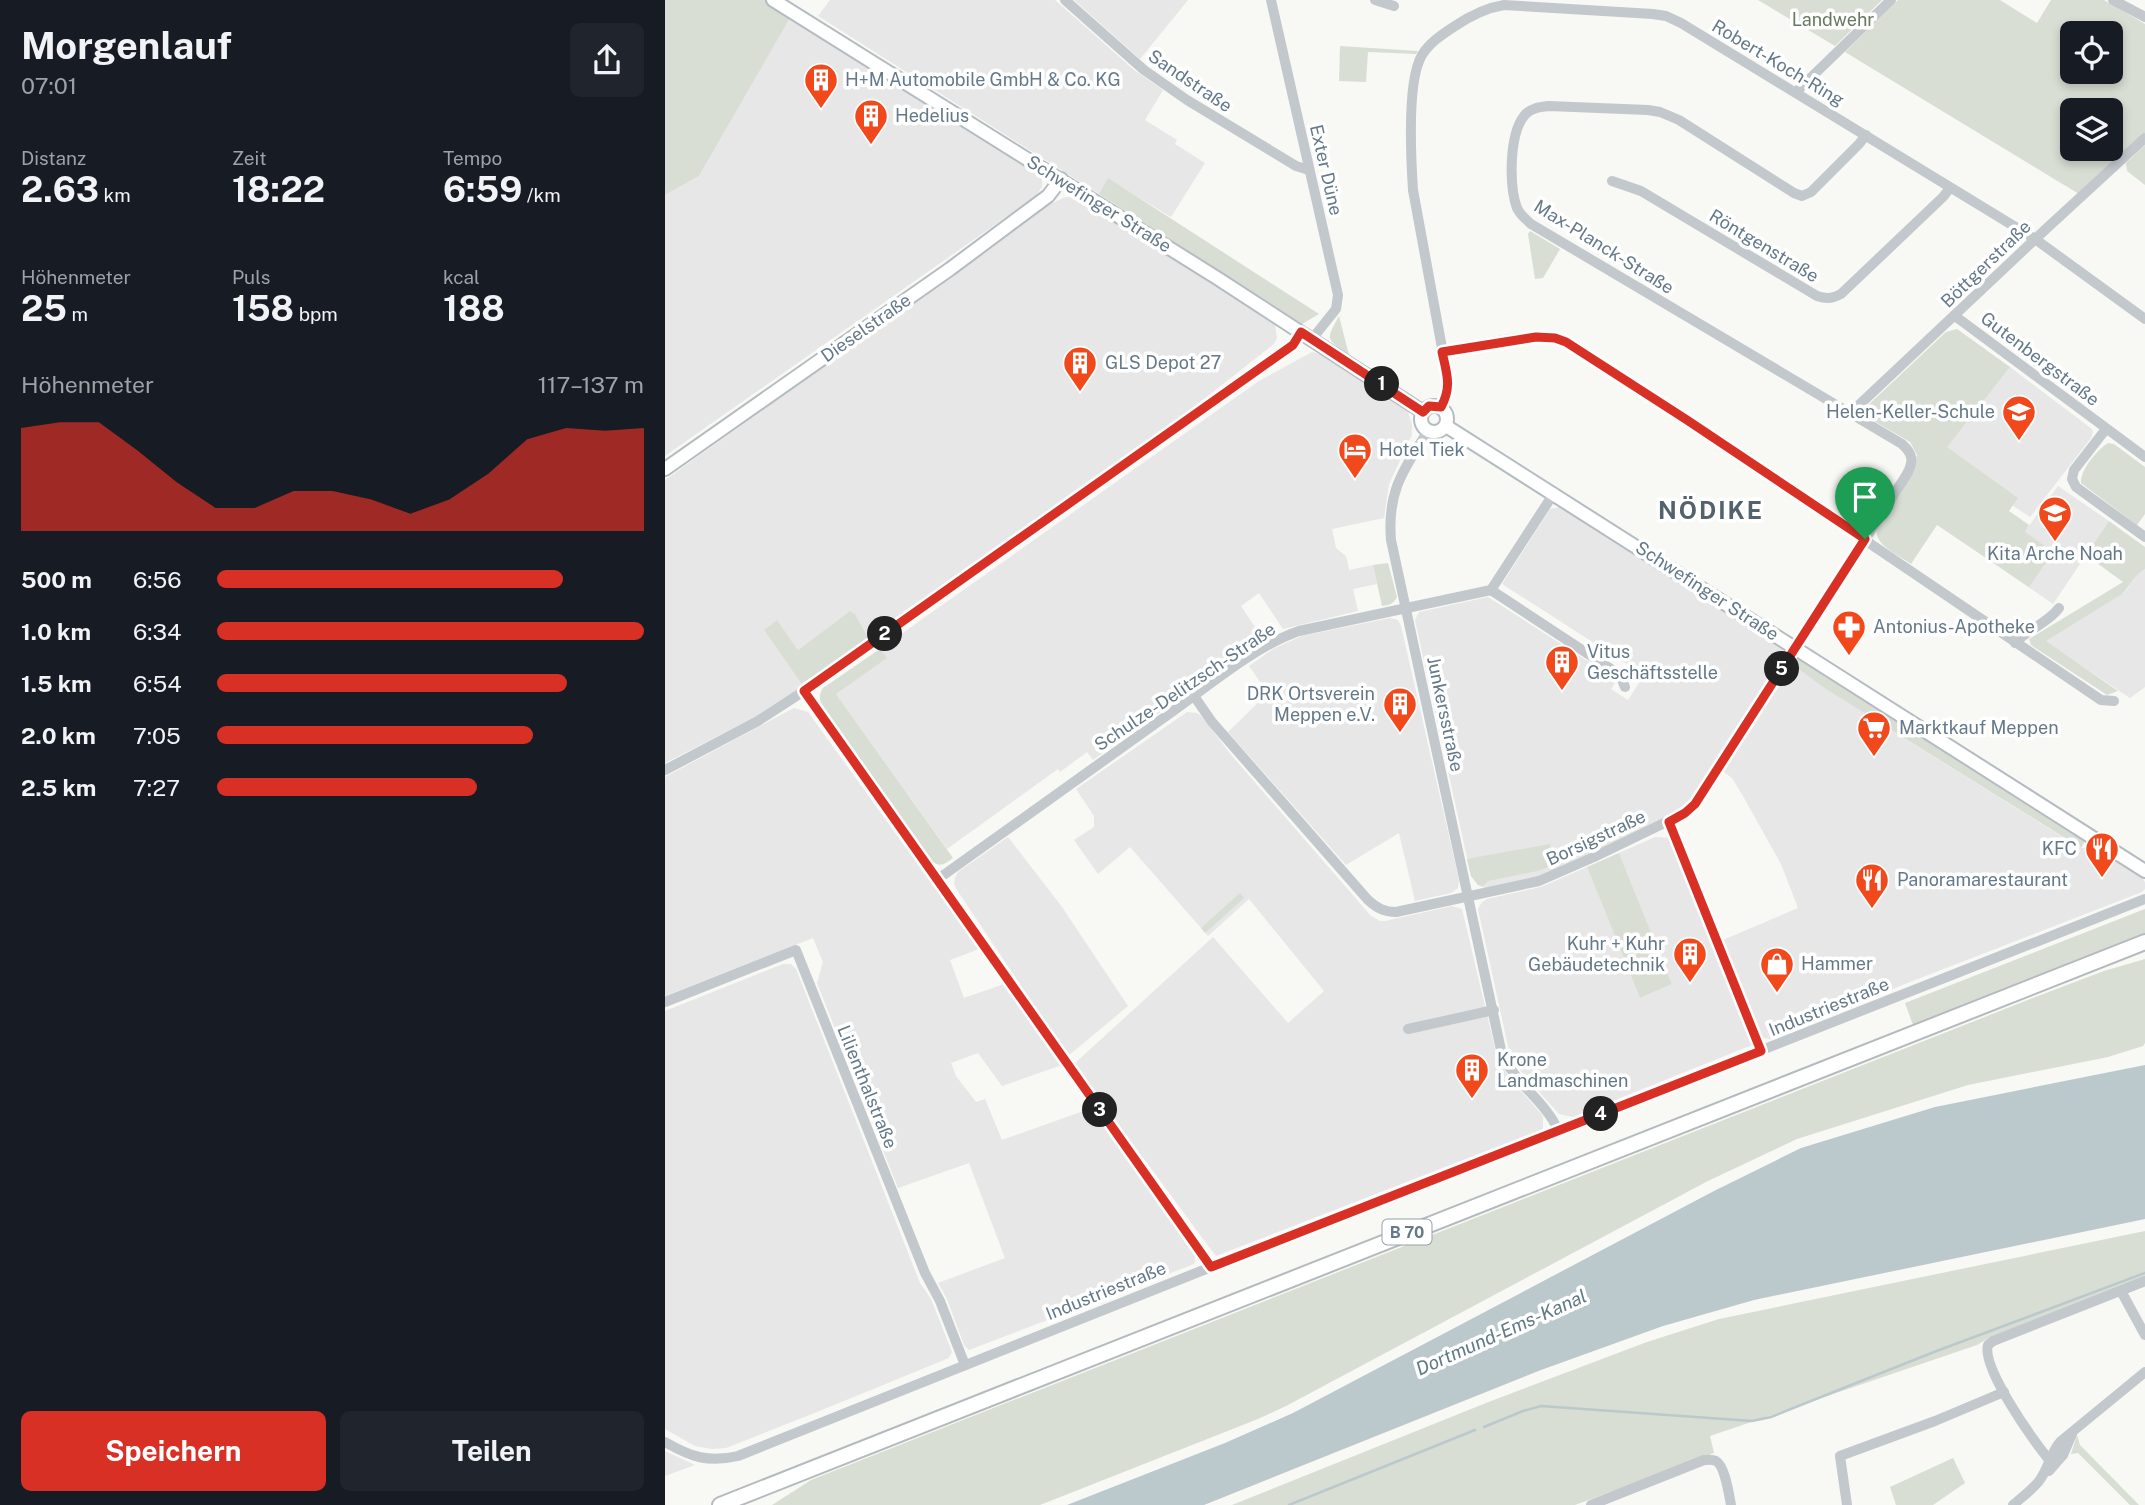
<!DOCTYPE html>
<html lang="de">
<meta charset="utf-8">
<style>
:root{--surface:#171b24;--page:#20242c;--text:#f1f3f6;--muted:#9ea1a6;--accent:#d93025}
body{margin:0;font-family:"Public Sans",sans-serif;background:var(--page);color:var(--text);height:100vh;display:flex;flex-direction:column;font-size:26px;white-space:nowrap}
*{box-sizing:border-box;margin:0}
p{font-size:23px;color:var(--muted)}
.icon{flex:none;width:38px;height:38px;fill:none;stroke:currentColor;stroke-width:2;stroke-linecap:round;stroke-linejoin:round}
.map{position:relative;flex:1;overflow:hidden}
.sheet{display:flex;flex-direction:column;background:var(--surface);width:665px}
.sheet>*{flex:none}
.tools{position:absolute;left:1395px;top:21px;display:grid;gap:14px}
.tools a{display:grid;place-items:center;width:63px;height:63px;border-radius:10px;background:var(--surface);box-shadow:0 4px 10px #0003;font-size:35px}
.pin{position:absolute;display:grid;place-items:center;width:60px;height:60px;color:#fff;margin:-72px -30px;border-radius:50% 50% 50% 0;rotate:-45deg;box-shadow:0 0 7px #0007}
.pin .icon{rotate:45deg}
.km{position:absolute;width:35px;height:35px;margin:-18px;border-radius:50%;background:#222;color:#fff;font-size:19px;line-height:35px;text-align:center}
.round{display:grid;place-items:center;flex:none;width:74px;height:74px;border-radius:10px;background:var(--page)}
.headline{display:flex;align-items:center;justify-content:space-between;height:119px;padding:0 21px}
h1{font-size:38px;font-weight:700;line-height:52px}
.stats{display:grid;grid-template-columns:repeat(3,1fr);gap:10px;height:119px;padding:7px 21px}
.stats div{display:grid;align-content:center}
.stats b{font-size:35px;font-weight:700}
.stats small{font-size:19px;font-weight:400}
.stats p{font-size:19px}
.chart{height:196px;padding:14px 21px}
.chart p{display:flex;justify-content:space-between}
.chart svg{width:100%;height:126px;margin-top:7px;fill:var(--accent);opacity:.7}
.action{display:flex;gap:14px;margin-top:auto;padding:14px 21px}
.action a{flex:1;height:80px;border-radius:10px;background:var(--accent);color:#fff;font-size:28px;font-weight:700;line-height:80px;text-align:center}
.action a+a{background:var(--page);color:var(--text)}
ul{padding:0 21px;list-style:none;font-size:23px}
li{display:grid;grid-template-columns:112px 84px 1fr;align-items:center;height:52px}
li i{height:18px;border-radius:9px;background:var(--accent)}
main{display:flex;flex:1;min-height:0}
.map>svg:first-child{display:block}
.built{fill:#e6e7e6}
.green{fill:#d8ded4;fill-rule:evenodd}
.water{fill:#bbc8cc}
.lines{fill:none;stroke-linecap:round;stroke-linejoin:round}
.stream{stroke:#bbc8cc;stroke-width:2.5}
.secondary-casing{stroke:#b5bcc1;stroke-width:16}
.primary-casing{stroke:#b4babe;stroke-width:18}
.street{stroke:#c3c8cc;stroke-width:10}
.secondary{stroke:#fff;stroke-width:12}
.primary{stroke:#fff;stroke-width:14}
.route-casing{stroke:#fff;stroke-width:14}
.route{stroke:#d93025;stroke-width:9}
.labels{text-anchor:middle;stroke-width:7;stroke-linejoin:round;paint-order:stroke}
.shield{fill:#fff;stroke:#93a1ac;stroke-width:2}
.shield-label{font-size:16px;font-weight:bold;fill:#657989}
.park-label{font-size:18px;fill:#667a60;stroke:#fff}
.street-label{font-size:18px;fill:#657989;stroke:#fff}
.poi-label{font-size:18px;fill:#657989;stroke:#fff;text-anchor:start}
.water-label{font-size:19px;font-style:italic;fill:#607b84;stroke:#fff}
.district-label{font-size:24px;font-weight:bold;letter-spacing:2px;fill:#53626d;stroke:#fff}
</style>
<main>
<section class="sheet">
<div class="headline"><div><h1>Morgenlauf</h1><p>07:01</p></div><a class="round"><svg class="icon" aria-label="share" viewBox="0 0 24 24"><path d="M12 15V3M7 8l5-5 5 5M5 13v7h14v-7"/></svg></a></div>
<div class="stats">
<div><p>Distanz</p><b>2.63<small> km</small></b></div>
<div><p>Zeit</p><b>18:22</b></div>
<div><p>Tempo</p><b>6:59<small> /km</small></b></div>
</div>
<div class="stats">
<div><p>Höhenmeter</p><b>25<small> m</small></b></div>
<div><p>Puls</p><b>158<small> bpm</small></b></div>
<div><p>kcal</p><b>188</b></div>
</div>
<div class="chart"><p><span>Höhenmeter</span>117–137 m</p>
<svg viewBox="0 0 160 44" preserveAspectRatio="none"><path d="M0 44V8L10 6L20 6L30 16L40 27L50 36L60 36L70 30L80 30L90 33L100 38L110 33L120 24L130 12L140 8L150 9L160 8V44z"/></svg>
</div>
<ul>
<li><b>500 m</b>6:56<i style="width:81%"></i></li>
<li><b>1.0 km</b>6:34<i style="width:100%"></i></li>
<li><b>1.5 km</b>6:54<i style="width:82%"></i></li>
<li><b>2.0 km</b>7:05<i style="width:74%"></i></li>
<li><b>2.5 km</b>7:27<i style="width:61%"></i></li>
</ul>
<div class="action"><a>Speichern</a><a>Teilen</a></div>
</section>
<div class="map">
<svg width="1480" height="1505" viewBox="0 0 1480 1505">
<rect width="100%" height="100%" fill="#f8f8f5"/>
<g class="built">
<path d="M165,0H390L469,70L498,90L480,120L512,140L510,144L540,163L506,217L443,179L434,194L153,16Z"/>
<path d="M409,0H523L475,59Z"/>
<path d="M124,19L374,172L377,178V187L371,196L0,456V195L34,176Z"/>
<path d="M401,197L411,198L610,324L612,338L609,344L520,414L204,639L190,614L185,611L133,650L112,620L99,630L138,686L92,716L0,763V480L387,203Z"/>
<path d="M647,352L658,355L738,407L743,412L747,424V435L724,484L719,518L667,529L671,548L681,556L684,570L708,565L712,584L688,589L693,611L618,629L594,593L576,606L598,639L428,760L422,752L395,772L393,769L282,849L171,694L221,658L215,649L594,381Z"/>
<path d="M1345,367L1427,429L1428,432L1426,438L1365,517L1347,505L1352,499L1281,447Z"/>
<path d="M1393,486L1444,521L1388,604L1334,567Z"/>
<path d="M895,507L1024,589L1027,586L1116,645L1119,653L1031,794L1018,807L1002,819L886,873L822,889L813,885L806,876L750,620L754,612L823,597L952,680L946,689L963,700L979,675L837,584L885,509Z"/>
<path d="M1480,569V687L1465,698L1380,641L1457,594L1463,588L1469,576Z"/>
<path d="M725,618L733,620L736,626L794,880L793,888L786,893L750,901L734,833L681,865L563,732L603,693L584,666L608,649L637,636Z"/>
<path d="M1124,662L1159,688L1415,848H1425L1435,854L1437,850L1477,876L1480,883V889L1477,892L1245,982L1106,1039L1098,1038L1096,1035L1058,940L1133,908L1116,864L1078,796L1067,778L1056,770Z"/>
<path d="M129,708L143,712L314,949L285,960L299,998L339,984L397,1065L337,1086L313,1053L286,1063L291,1076L311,1102L320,1099L337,1140L427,1108L529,1252L531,1256L529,1264L304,1350L299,1345L282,1299L273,1283L340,1258L304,1163L233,1188L152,983L158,962L148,938L0,996V777Z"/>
<path d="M522,712L532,713L537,717L567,756L706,916L715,921H720L787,906L797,909L832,1057L844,1077L878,1116V1129L551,1256L547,1251L409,1064L548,937L623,1023L659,991L584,899L543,936L465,847L433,874L409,840L429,827V816L411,789Z"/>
<path d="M343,837L397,907L463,1006L403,1056L292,890L289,884L290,878L293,872Z"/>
<path d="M990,837L1004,838L1087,1045L908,1117L894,1114L846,1060L813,909L817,902L822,899L876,887L922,867L975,998L1007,984L954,853Z"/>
<path d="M118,964H126L131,969L255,1283L266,1299L287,1352L284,1358L147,1414L61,1448L47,1449L30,1446L0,1429V1011Z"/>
<path d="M0,1451L17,1459L30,1465L0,1476Z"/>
</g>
<g class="green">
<path d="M0,0H100L126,16L34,176L0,195Z"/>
<path d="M1093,0H1217L1170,46Z"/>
<path d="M1233,0H1335L1372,23L1386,0H1439L1480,24V133L1414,194L1180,52ZM1407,33H1446V72H1407ZM1407,110H1446V149H1407Z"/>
<path d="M675,46L753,51L751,54L703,52L701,82L674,81Z"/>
<path d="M1480,145V185L1462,171L1461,163Z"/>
<path d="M443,178L654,314L637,324L434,194Z"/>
<path d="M865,231L895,249L878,278L870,279L863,234Z"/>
<path d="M674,316L684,355C660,338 661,340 674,316Z"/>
<path d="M1292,329L1345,367L1282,447L1353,498L1344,511L1364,525L1360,532L1388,552L1364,587L1272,525L1246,564C1234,555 1208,545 1212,528L1249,471L1252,455L1245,442L1202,417L1199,413V409L1281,332Z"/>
<path d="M1443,443L1449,444L1480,467V514L1472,525L1416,483C1415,470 1432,450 1443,443Z"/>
<path d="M1444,521L1480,547V569C1466,578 1467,584 1457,594L1381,641L1453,691L1442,695L1366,645L1364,639L1458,582L1421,555Z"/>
<path d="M723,563L732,597C728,604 725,605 717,606L708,565Z"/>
<path d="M185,611L190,614L204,639L138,686L99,630L112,620L133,650Z"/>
<path d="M215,649L222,658L171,694L288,858C280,864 275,868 267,861L157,706C154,699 154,694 158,688Z"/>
<path d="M1135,657L1422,838L1416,848L1159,688L1124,662Z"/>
<path d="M885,844L886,866L872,871L823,881L818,886L813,885L806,876L802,859Z"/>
<path d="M954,853L1007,984L975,998L922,867Z"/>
<path d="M575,893L579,898L540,933L536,928Z"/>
<path d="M1480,909V934L1248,1025L1240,1003Z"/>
<path d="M1480,959V1043L1478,1046L1443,1057L1303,1085L1132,1139L1041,1182L621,1406L593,1419L375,1505H107L146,1480L1373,996L1439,971Z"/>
<path d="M1480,1231V1278L1327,1336L1312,1345L1045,1436L1049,1453L910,1505H567L821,1403L982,1342L1054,1319Z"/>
<path d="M1412,1435L1415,1445L1474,1505H1478H1465L1413,1453L1406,1454Z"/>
<path d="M1288,1458L1300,1483L1268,1505H1231L1225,1487Z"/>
</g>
<path class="water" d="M1480,1065V1219L1089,1300L998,1326L876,1370L539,1505H402L560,1443L628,1413L1049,1191L1136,1148L1270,1107Z"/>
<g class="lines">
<g class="stream">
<path d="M819,1427L858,1411L876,1406L1073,1420L1087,1421L1106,1417L1269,1352L1480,1273"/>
<path d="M624,1505L810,1430"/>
</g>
<g class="secondary-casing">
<g id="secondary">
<path d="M108,0L552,278L758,412"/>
<circle cx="769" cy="419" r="13"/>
<path d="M781,426L1480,871"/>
<path d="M0,469L285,269L383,196L396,179"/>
</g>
</g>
<g class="primary-casing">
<path id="primary" d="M55,1505L1480,942"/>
</g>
<g class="street">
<path d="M400,0L479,70L522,100L631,166L644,170"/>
<path d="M606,0L673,295L671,309L647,339"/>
<path d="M710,0L729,6"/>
<path d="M1448,0L1480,17"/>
<path d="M1131,92L1226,0"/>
<path d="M947,181L976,191L1152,296C1161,299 1167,299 1176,294L1278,197L1285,188"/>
<path d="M1290,316L1480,457"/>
<path d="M777,353C813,346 868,329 901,342L1052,440L1436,700L1449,701"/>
<path d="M776,407L782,395L784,386L748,190C746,159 742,80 757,55C765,42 778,34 790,26C805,16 820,8 839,5L988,14L1001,16L1016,23L1370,239L1480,319"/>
<path d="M1187,414L1194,405L1382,228L1480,138"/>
<path d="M1441,429L1409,470L1407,479L1411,487L1480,537"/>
<path d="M763,431C738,470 722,492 726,540L836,1050C847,1082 880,1100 893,1130"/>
<path d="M826,590L955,675L960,687"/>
<path d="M1350,643C1363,629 1383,623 1394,608"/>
<path d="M139,691L546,1267"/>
<path d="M529,696L547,722L703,900C712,908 719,912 731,912L874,881L929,857L1020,813L1030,804L1242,474C1249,461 1248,454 1237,444L866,224C861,219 855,215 852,208C844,186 844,135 859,116C865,108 875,107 884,106L983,110L995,112L1014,120L1129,193L1137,196L1146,192L1194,144L1201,135"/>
<path d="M0,770L93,721L139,691L628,345L636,332"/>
<path d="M1004,822L1096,1051"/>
<path d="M273,879C350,824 427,769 504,714C542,687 590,646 634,631L826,590L889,493"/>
<path d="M0,1002L131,950L260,1273L275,1301L300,1365"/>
<path d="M743,1029L829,1010"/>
<path d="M1456,1291L1480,1335"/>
<path d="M0,1442C26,1457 43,1463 73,1456L546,1267L1480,899"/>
<path d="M1386,1462C1370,1444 1316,1367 1323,1345L1328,1341L1480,1281"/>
<path d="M1384,1471L1398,1455L1407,1434"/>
<path d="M926,1505L1039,1460C1042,1460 1047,1459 1051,1461C1060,1466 1064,1495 1066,1505"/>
<path d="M1182,1505L1175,1456L1270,1421L1339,1392"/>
<path d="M1348,1505C1357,1497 1367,1490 1374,1481C1384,1468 1385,1453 1396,1441L1480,1372"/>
</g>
<use href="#secondary" class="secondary"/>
<use href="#primary" class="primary"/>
</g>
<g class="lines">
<g class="route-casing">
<path id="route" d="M636,332L758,412L764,406L776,407C787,387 782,374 777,352L871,337L890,338L901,342L1022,420L1200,539L1030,804L1020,813L1004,822L1096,1051L546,1267L139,691L628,345Z"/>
</g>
<use href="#route" class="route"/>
</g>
<defs>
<g id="building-pin" transform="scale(1.75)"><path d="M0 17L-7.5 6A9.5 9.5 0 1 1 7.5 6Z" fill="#f1491c" stroke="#fff"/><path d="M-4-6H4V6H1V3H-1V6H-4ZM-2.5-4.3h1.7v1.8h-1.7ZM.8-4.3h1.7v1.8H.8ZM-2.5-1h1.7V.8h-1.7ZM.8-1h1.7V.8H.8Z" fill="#fff"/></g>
<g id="school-pin" transform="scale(1.75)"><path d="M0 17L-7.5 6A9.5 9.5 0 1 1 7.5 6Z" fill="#f1491c" stroke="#fff"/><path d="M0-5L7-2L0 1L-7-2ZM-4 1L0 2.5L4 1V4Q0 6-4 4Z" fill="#fff"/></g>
<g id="hotel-pin" transform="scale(1.75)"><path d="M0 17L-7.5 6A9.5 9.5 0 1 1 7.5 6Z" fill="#f1491c" stroke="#fff"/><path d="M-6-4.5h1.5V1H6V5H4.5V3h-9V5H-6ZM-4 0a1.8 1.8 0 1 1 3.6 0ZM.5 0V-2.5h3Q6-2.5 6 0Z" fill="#fff"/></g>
<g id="pharmacy-pin" transform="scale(1.75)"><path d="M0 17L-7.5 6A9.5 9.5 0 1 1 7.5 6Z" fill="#f1491c" stroke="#fff"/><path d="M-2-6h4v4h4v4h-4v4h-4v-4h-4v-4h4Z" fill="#fff"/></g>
<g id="supermarket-pin" transform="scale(1.75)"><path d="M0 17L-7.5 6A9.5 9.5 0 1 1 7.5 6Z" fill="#f1491c" stroke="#fff"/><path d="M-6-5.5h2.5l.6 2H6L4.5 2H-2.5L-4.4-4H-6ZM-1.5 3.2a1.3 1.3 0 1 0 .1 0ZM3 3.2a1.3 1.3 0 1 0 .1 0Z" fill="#fff"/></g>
<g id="restaurant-pin" transform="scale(1.75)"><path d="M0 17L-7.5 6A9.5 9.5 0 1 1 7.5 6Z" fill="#f1491c" stroke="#fff"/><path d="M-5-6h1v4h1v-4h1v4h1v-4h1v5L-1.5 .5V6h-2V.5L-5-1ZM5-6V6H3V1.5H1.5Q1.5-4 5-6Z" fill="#fff"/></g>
<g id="shop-pin" transform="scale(1.75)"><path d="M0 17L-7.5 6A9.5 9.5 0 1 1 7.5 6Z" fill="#f1491c" stroke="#fff"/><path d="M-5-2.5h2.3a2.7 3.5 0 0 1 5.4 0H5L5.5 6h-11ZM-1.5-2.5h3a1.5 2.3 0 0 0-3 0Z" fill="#fff"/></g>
</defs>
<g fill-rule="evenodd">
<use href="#building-pin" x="156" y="80"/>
<use href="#building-pin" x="206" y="116"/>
<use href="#building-pin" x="415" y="363"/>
<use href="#school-pin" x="1354" y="412"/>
<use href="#hotel-pin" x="690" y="450"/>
<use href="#school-pin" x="1390" y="513"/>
<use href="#pharmacy-pin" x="1184" y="627"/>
<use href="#building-pin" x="897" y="662"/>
<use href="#building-pin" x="735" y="704"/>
<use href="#supermarket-pin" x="1209" y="728"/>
<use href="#restaurant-pin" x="1437" y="849"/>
<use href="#restaurant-pin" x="1207" y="880"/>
<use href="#building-pin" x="1025" y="954"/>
<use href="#shop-pin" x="1112" y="964"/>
<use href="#building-pin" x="807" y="1070"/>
</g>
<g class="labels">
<rect class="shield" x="717.5" y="1219.5" width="49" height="25" rx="5"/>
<g class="shield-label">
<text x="742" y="1238">B 70</text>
</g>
<g class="park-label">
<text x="1168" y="26">Landwehr</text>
</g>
<g class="street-label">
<text transform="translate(1113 63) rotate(31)" y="6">Robert-Koch-Ring</text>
<text transform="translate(525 81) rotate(34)" y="6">Sandstraße</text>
<text transform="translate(661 170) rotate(77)" y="6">Exter Düne</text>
<text transform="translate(434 204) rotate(32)" y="6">Schwefinger Straße</text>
<text transform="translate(1099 246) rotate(31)" y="6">Röntgenstraße</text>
<text transform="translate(939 247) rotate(32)" y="6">Max-Planck-Straße</text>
<text transform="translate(1321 264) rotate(-44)" y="6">Böttgerstraße</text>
<text transform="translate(201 328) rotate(-35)" y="6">Dieselstraße</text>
<text transform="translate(1375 359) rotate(37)" y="6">Gutenbergstraße</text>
<text transform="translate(1042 591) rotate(33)" y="6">Schwefinger Straße</text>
<text transform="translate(520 687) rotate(-34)" y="6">Schulze-Delitzsch-Straße</text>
<text transform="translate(780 714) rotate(78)" y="6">Junkersstraße</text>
<text transform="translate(931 838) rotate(-25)" y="6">Borsigstraße</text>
<text transform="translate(1164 1007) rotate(-22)" y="6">Industriestraße</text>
<text transform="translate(202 1087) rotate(68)" y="6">Lilienthalstraße</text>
<text transform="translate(441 1291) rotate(-22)" y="6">Industriestraße</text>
</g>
<g class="poi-label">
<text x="180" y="86">H+M Automobile GmbH &amp; Co. KG</text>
<text x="230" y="122">Hedelius</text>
<text x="440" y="369">GLS Depot 27</text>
<text x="1330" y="418" text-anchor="end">Helen-Keller-Schule</text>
<text x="714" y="456">Hotel Tiek</text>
<text x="1390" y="560" text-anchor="middle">Kita Arche Noah</text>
<text x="1208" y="633">Antonius-Apotheke</text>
<text x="922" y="658">Vitus<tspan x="922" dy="21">Geschäftsstelle</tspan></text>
<text x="710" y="700" text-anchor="end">DRK Ortsverein<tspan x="710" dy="21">Meppen e.V.</tspan></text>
<text x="1234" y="734">Marktkauf Meppen</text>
<text x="1412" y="855" text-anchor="end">KFC</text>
<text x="1232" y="886">Panoramarestaurant</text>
<text x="1000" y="950" text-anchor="end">Kuhr + Kuhr<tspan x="1000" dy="21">Gebäudetechnik</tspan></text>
<text x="1136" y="970">Hammer</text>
<text x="832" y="1066">Krone<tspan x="832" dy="21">Landmaschinen</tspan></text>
</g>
<g class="water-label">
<text transform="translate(836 1332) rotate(-24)" y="7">Dortmund-Ems-Kanal</text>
</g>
<g class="district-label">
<text x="1046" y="519">NÖDIKE</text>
</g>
</g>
</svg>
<div class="tools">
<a><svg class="icon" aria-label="locate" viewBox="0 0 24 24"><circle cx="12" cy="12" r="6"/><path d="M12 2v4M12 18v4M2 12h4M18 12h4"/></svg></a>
<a><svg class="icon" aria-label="layers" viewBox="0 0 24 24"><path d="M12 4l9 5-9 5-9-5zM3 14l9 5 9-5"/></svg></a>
</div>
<div class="pin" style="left:1200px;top:539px;background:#1e9e55"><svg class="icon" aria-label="arrive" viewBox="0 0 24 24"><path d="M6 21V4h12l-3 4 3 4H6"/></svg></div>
<b class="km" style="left:717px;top:384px">1</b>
<b class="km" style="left:220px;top:634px">2</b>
<b class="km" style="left:435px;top:1110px">3</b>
<b class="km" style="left:936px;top:1114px">4</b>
<b class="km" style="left:1117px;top:669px">5</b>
</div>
</main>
